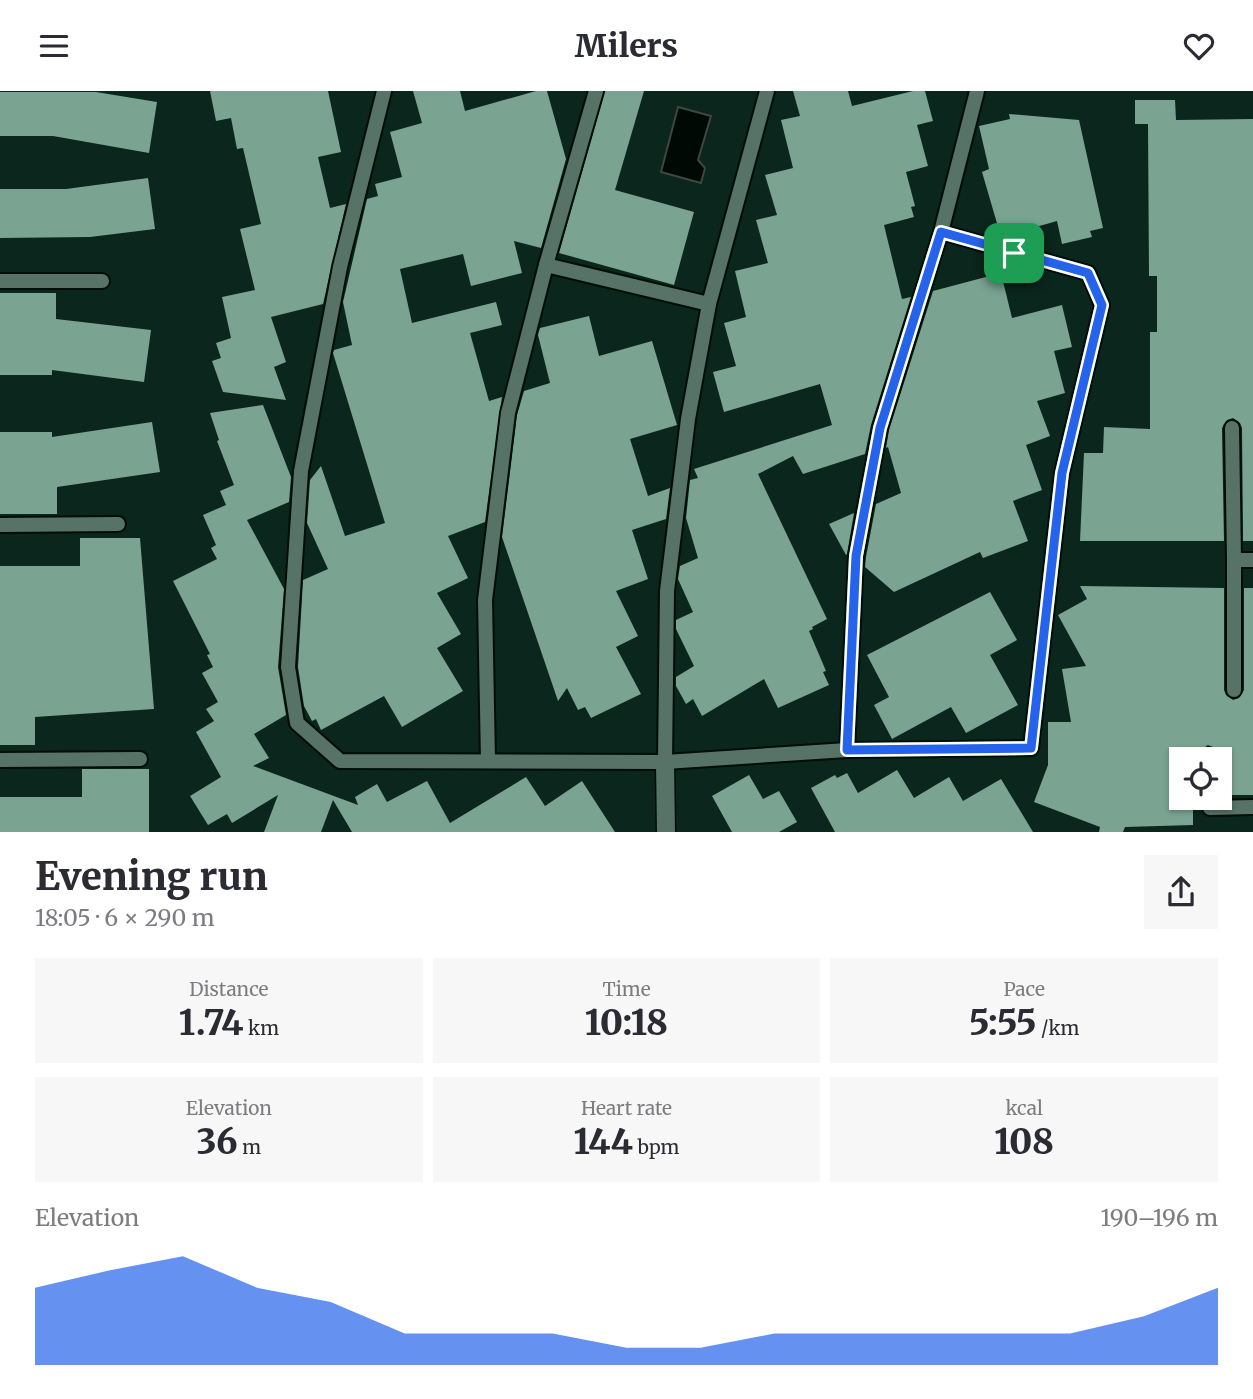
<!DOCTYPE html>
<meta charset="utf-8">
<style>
:root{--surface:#fff;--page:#f7f7f7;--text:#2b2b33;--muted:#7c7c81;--accent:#2563eb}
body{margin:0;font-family:Merriweather,serif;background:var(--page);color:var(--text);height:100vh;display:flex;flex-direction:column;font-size:26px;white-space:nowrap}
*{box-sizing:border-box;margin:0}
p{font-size:23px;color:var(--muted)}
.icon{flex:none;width:38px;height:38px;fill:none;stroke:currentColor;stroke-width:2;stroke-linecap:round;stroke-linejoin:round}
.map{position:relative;height:741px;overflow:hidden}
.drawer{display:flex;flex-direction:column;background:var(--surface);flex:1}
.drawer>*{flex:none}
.controls{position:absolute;left:1169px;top:656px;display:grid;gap:14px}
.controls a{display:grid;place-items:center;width:63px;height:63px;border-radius:0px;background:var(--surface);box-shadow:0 2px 5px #0004;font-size:35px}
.pin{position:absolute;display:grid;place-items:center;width:60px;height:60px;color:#fff;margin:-30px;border-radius:14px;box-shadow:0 4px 10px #0006}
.round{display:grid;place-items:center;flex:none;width:74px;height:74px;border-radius:0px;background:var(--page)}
.summary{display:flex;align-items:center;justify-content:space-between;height:119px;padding:0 35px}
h1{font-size:38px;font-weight:800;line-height:52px}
.figures{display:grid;grid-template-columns:repeat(3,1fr);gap:10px;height:119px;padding:7px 35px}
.figures div{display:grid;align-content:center;border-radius:0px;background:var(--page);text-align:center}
.figures b{font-size:35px;font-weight:800}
.figures small{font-size:19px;font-weight:400}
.figures p{font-size:19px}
.chart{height:196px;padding:14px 35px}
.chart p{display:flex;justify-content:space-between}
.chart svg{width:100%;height:126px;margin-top:7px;fill:var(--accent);opacity:.7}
header{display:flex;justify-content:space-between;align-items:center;height:91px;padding:0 35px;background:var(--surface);font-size:32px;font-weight:800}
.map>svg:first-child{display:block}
.water{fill:#000904;stroke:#3d4842;stroke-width:2}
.building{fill:#7aa392}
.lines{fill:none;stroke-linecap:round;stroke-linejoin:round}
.lane-casing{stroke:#000e07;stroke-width:18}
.street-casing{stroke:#000e07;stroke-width:21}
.lane{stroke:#577367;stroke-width:14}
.street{stroke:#577367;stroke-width:18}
.route-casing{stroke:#fff;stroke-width:14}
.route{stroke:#2563eb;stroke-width:9}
</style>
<header><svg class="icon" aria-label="menu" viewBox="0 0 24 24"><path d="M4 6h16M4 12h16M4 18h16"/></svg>Milers<svg class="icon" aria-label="heart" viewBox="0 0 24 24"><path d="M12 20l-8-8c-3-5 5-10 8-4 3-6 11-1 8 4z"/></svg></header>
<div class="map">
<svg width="1253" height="741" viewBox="0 0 1253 741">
<rect width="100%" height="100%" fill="#0b261c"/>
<path class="water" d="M678,16L711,25L698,69L705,77L701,92L661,81Z"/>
<g class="building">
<path d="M210,0H328L341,61L318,66L330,117L346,113L323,213L271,226L286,271L274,276L286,309L223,301L212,270L221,267L216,252L231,247L222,206L255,199L240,138L261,133L243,57L237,58L231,27L216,30Z"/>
<path d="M413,0H460L465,20L536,0H547L566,68L541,157L514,150L522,182L471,195L463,163L400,178L412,232L496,211L502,234L470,242L489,310L502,306L485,431L448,445L468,487L437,502L461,543L437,557L463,600L402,636L384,605L321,639L316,628L312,630L304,615L298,576L303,489L328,478L307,432L310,389L321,375L345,445L385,432L333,262L334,259L352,254L343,211L367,108L378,105L375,93L402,86L390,41L422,32Z"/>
<path d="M605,0H644L615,99L694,121L674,194L559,162Z"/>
<path d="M793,0H848L852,15L913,0H925L933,30L917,34L928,75L906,81L915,115L911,116L914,126L884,134L902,208L911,206L871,334L865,363L803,383L793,365L758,383L827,528L812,536L813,538L809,540L826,580L823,581L829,594L778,617L764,588L702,625L693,608L686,613L676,595V586L694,575L676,538V529L693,521L678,488L680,475L698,467L686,427L690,389L698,387L694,378L832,334L820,293L724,321L713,281L736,275L724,232L746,226L735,180L768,172L756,129L777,124L765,84L793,77L781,29L800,25Z"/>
<path d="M0,1H96L157,11L149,62L53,45H0Z"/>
<path d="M1135,9H1175L1176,29L1253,28V450H1243L1242,337L1240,332L1233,327L1227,329L1222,337L1224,450H1080L1084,362H1103L1104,336L1150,338V241H1157V185H1149L1148,33H1135Z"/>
<path d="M1009,23L1079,29L1103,137L1090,140L1092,146L1062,153L1057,130L1001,146L982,81L989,78L979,35L1010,28Z"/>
<path d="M148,87L155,138L90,146L0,147V98H66Z"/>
<path d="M1001,182L1012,227L1062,214L1072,256L1054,260L1065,302L1037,310L1050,345L1026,354L1042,399L1013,410L1028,450L983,467L980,461L894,501L865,476L866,466L876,413L901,402L888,356L886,357L889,339L933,200Z"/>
<path d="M0,202H56V228L151,239L144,291L52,279V284H0Z"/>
<path d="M589,225L599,265L652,250L677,334L630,348L648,405L670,397L666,428L632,439L648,488L616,500L638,545L616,556L641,603L591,627L585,616L578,619L567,597L558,610L502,446L517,324L524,300L550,292L538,244L540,237Z"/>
<path d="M263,314L291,386L289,411L247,429L284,498L278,576L286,624L254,643L269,667L253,675L358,714L355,706L377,693L387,711L427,690L450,732L526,686L545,715L582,690L615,741H352L333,709L321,741H264L278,704L232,732L227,723L208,734L190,705L221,686L196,641L214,630L206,618L218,611L202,582L213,576L207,564L210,563L173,490L217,468L211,457L216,454L203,424L226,414L220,400L234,394L217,350L219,349L210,322Z"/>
<path d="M152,331L160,381L57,396V423H0V341H52V346Z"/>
<path d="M854,422L847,463L846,464L829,433Z"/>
<path d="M80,447H140L154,618L35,626V654H0V475H80Z"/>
<path d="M1080,495L1224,497V599L1226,604L1233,609L1239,607L1244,599V497H1253V704H1220V668L1217,659L1208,654L1201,659L1199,668H1181V707H1193V734L1125,736L1123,741H1099L1100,736L1034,711L1048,674V631H1071L1062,578L1086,575L1058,524L1087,508Z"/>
<path d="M990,501L1017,549L990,564L1018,614L966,642L951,616L892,648L874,614L889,606L867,564Z"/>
<path d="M82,678H149V741H0V706H82Z"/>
<path d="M897,679L914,707L949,686L963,710L1001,688L1033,741H835L811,697L835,684L837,687L847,682L858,702Z"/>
<path d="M749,684L763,708L779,700L797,731L779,741H732L712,705Z"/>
</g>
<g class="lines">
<g class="lane-casing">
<g id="lane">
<path d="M384,0L340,176L301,380L288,576L297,632L340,670L665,671L847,659L856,465L880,337L941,141L977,0"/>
<path d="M546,174L709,213"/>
<path d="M0,190H102"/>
<path d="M1232,337L1234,469H1253"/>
<path d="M0,434L118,433"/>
<path d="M1234,599V469"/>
<path d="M847,659L1031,657L1062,382L1102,214L1088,182L941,141"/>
<path d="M1209,664V668"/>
<path d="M0,669L140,668"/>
<path d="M488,670L485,509L508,322L546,174L596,0"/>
<path d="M665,671L667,500L688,328L709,213L767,0"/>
<path d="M1210,707V717L1253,716"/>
</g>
</g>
<g class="street-casing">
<path id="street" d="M665,671L666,741"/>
</g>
<use href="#lane" class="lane"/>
<use href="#street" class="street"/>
</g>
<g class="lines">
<g class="route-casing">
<path id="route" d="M941,141L1088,182L1102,214L1062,382L1031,657L847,659L856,465L880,337Z"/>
</g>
<use href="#route" class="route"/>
</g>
</svg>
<div class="controls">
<a><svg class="icon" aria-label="locate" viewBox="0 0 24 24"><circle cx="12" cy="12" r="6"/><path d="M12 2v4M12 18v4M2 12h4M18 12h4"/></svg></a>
</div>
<div class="pin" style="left:1014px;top:162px;background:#1e9e55"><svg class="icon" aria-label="arrive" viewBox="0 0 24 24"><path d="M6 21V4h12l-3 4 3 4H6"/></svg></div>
</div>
<section class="drawer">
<div class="summary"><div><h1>Evening run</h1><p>18:05 · 6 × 290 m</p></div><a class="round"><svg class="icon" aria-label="share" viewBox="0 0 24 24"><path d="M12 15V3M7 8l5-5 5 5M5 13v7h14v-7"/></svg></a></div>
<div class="figures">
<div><p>Distance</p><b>1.74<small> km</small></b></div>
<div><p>Time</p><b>10:18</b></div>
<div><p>Pace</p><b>5:55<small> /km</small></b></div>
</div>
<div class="figures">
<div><p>Elevation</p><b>36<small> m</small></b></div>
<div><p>Heart rate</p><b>144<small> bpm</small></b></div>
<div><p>kcal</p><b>108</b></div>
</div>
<div class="chart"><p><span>Elevation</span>190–196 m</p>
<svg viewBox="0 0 160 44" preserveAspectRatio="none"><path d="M0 44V17L10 11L20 6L30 17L40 22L50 33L60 33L70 33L80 38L90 38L100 33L110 33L120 33L130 33L140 33L150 27L160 17V44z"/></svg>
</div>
</section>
